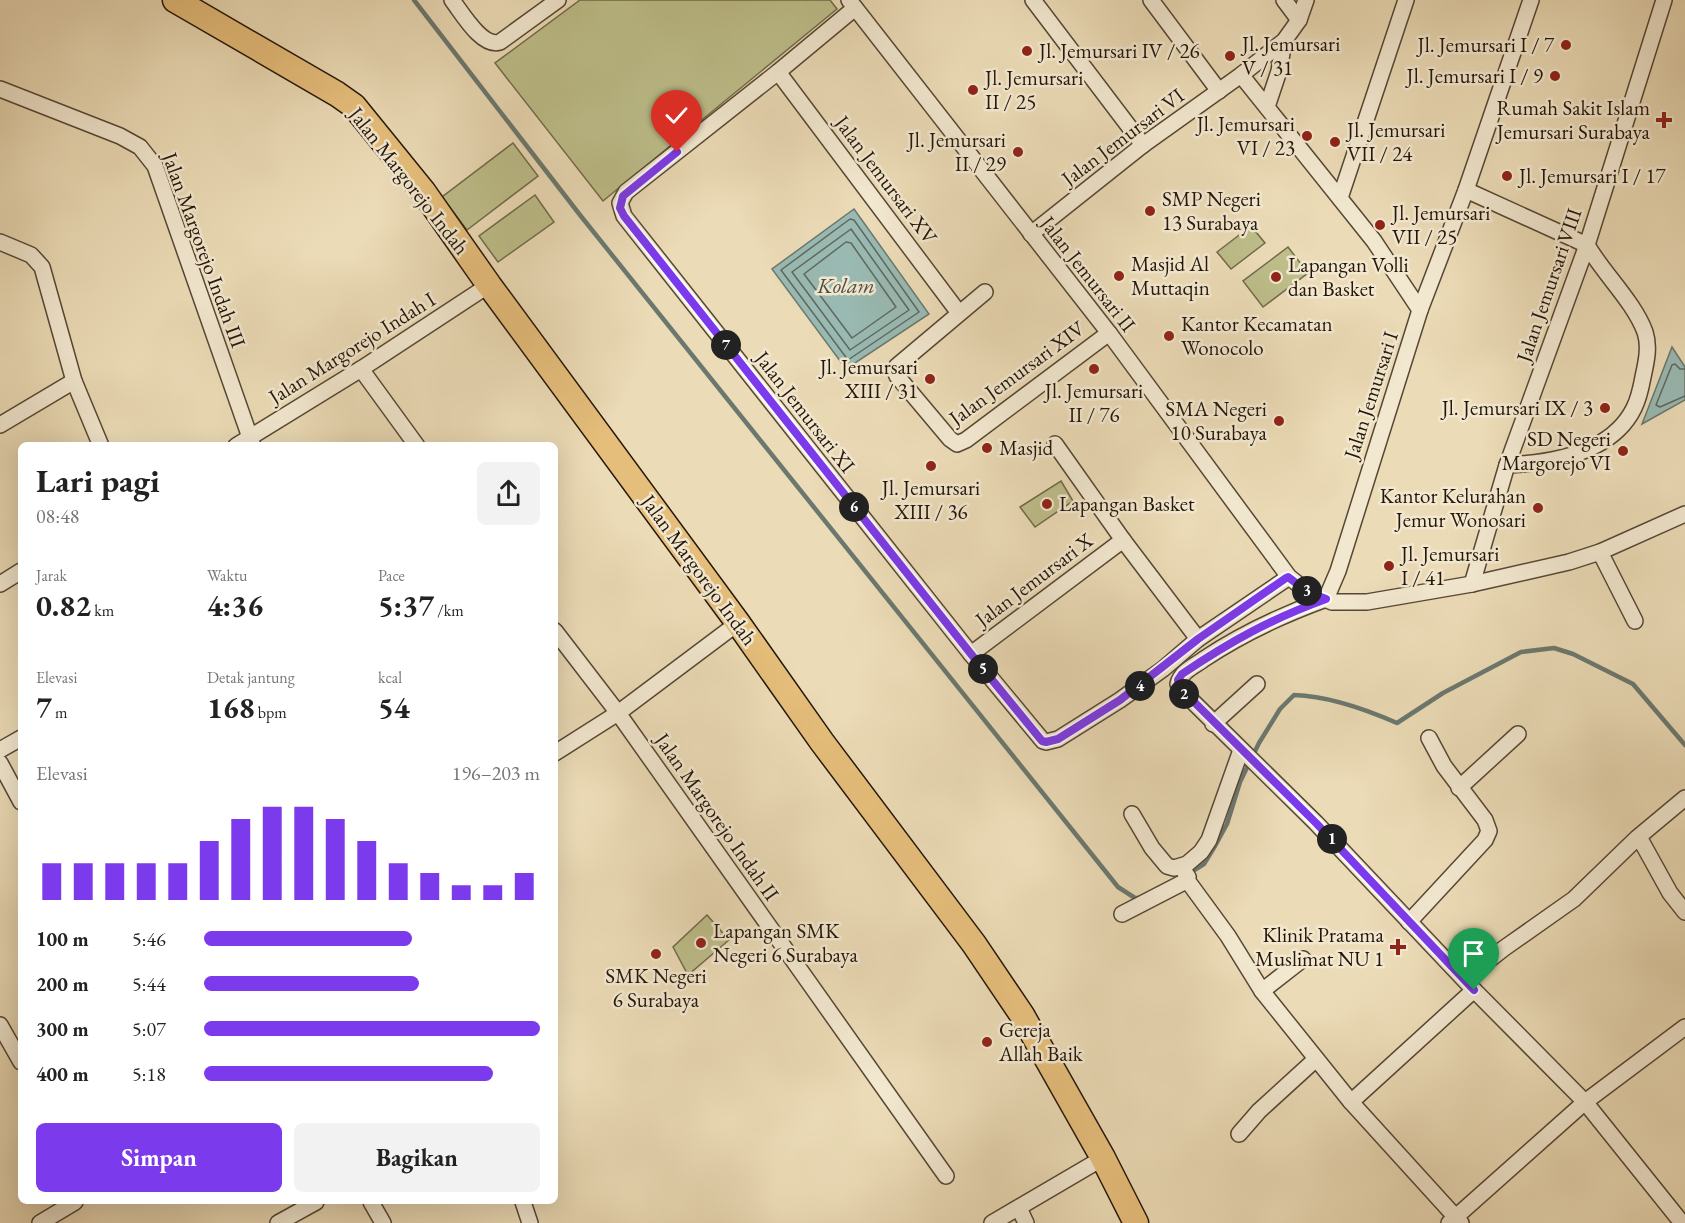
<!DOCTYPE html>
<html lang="id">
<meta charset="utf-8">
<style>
:root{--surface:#fff;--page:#f2f2f2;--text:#222;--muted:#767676;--accent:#7c3aed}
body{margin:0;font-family:"EB Garamond",serif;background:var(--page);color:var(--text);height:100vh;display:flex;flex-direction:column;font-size:22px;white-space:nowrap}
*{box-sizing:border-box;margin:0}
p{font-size:20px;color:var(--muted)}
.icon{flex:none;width:33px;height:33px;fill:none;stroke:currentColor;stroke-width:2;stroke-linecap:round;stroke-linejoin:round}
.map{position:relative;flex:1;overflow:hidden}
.panel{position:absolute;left:18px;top:442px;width:540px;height:762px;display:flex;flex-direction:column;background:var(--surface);border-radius:9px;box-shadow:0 6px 24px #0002}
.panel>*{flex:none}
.pin{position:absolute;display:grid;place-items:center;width:51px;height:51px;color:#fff;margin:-62px -26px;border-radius:50% 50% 50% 0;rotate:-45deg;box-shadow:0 0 6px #0007}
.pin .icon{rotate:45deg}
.km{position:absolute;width:30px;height:30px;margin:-15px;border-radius:50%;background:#222;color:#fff;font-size:16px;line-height:30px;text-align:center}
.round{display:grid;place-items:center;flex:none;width:63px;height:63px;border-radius:9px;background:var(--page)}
.summary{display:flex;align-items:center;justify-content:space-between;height:102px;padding:0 18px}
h1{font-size:33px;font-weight:700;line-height:45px}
.stats{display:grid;grid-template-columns:repeat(3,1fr);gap:9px;height:102px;padding:6px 18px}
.stats div{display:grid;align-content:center}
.stats b{font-size:30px;font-weight:700}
.stats small{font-size:16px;font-weight:400}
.stats p{font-size:16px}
.chart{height:168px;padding:12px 18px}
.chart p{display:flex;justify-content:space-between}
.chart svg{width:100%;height:108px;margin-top:6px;stroke:var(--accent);stroke-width:6}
.cta{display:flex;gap:12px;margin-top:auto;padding:12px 18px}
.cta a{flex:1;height:69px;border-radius:9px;background:var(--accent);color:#fff;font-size:24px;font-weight:700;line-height:69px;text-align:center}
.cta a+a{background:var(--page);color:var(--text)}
ul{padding:0 18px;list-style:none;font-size:20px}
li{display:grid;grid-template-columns:96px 72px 1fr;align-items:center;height:45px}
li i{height:15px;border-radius:8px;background:var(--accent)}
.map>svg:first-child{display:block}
.green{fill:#bdbe8a;stroke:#716a4a;stroke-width:1.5}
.water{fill:#99bab3;stroke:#6b786f;stroke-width:1.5}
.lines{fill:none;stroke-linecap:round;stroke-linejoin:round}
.shore{stroke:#5f685e;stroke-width:1.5}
.stream{stroke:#6b786f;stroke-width:4.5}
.minor-casing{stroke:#564734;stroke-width:18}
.primary-casing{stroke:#251609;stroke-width:27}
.minor{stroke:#f2e8d0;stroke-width:15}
.primary{stroke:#e6be7b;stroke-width:24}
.route-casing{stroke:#fff;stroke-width:12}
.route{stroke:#7c3aed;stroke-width:8}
.poi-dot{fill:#8f2418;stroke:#f2e8d0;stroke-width:2}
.labels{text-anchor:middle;stroke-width:5;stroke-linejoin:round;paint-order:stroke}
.poi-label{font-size:21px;fill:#251609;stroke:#f2e8d0;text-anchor:start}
.street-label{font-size:21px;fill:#251609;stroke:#f2e8d0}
.water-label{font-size:22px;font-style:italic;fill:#4e4f44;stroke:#f2e8d0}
</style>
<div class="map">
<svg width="1685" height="1223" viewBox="0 0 1685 1223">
<rect width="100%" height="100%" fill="#ebdbb6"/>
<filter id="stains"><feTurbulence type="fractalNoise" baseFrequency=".00333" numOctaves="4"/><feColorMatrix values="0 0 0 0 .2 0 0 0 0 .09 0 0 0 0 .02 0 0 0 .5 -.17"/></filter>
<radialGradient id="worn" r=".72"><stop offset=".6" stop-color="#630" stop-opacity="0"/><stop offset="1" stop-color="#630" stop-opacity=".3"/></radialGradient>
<g class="green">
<path d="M580,0H830L837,9L603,201L495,63Z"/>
<path d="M513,143L538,176L467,230L442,197Z"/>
<path d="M535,195L554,222L498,262L479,236Z"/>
<path d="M1251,226L1265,243L1231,269L1217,252Z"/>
<path d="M1288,247L1308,273L1263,307L1243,281Z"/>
<path d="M1061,481L1073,501L1035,527L1020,507Z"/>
<path d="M707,915L729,940L688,975L673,947Z"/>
</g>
<g class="water">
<path d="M854,209L929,314L846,369L772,269Z"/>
<path d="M1672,347L1685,367V400L1642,424Z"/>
</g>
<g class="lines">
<g class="shore">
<path d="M850,219L854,220L919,312L848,360L781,270Z"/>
<path d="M851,229L909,310L850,350L792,272Z"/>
<path d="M846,242L851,243L896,307L852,338L804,274Z"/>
<path d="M1685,369H1680L1675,364L1672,365L1656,405L1660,407L1685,396"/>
</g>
<g class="stream">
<path d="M414,0L580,215L1118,887L1135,898H1141"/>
<path d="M1188,874L1204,864L1215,846L1227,824L1240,782L1259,743L1280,709L1294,695C1329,696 1365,709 1397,723L1443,693L1521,652L1554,648L1573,654L1633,684L1685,745"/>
</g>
<g class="minor-casing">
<g id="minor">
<path d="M452,0C462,13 482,48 500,42L558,0"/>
<path d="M849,0L1109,333L1289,577L1308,592L1332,602H1367L1472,584L1569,562L1600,552L1685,514"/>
<path d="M1033,0L1143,145"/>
<path d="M1151,0L1219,91"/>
<path d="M1284,0L1299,20"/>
<path d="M1531,0L1466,190L1420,310L1338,571L1326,599C1282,615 1243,633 1204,659C1195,666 1181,671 1178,684L1181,690L1316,823L1474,990L1585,1102L1682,1223"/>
<path d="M855,8L778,72L626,192L620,203L624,216L971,654L1043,741L1046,742L1058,739L1120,700L1163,669L1198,639L1289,577"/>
<path d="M778,72L959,313"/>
<path d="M1241,75L1374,241L1420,310"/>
<path d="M0,89L120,136L140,147L155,166L253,446"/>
<path d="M1267,107L1279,71L1284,41"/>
<path d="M1466,190L1587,245C1603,273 1634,302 1645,332C1650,347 1646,363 1643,377C1641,388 1639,398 1634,408C1612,453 1551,463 1507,465"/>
<path d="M1340,198L1406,0"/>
<path d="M1031,234L1143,145L1241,75L1284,41L1299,20L1306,0"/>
<path d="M0,242L31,255L42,267L74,381L101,446"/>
<path d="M985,292L897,366L895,371L897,376L950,439L957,444L966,440L1109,333"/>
<path d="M361,369L417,446"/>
<path d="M0,425L74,381"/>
<path d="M1055,444L1123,540L1198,639"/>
<path d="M236,446L361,369L489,285"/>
<path d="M1600,552L1635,621"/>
<path d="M0,584L21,571"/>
<path d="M1472,584L1507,465L1587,245L1664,0"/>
<path d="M555,631L618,713L946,1176"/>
<path d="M971,654L1123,540"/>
<path d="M1213,724L1257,684"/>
<path d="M0,750L21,738"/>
<path d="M555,753L618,713L738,623"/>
<path d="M0,763L21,802"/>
<path d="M1459,788L1518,734"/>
<path d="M1132,814L1152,848L1167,866L1174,868L1187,864L1201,852L1209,840L1241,750"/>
<path d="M1639,837L1670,893L1685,912"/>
<path d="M1187,880L1228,936L1262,991L1351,1102L1461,1223"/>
<path d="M1122,914L1184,882L1188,877L1184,871"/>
<path d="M1409,922L1485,840L1489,831L1485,820L1444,766L1429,738"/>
<path d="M1465,979L1503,949L1574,899L1637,838L1685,798"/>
<path d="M1262,991L1303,959"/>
<path d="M0,1025L21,1062"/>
<path d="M1351,1102L1474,990"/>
<path d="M1239,1134L1259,1111L1316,1059"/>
<path d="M371,1202L383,1223"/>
<path d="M523,1202L530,1223"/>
<path d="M1019,1208L1026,1223"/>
<path d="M40,1223L75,1202"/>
<path d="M278,1223L316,1202"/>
<path d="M992,1223L1103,1158"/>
<path d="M1449,1223L1585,1102L1685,1027"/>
</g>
</g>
<g class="primary-casing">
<path id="primary" d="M175,0L337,94L354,106L423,191L489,285L738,623L822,742L974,944L1022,1015L1103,1158L1136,1223"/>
</g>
<use href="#minor" class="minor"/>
<use href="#primary" class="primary"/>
</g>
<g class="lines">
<g class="route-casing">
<path id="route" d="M677,152L623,196L620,208L624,216L971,654L1042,741L1046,742L1058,739L1120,700L1198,639L1286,578L1288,577L1308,592L1326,599C1271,619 1231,641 1182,674L1178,680L1179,687L1316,823L1474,990"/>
</g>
<use href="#route" class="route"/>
</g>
<g class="poi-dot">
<circle cx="1566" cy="45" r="6"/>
<circle cx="1027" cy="51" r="6"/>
<circle cx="1230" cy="56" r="6"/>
<circle cx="1555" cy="76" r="6"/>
<circle cx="973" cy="90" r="6"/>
<path d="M1661 111h6v6h6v6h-6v6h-6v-6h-6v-6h6z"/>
<circle cx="1307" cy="136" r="6"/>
<circle cx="1335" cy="142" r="6"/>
<circle cx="1018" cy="152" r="6"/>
<circle cx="1507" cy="176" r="6"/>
<circle cx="1150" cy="211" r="6"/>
<circle cx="1380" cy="225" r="6"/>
<circle cx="1119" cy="276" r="6"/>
<circle cx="1276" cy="277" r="6"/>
<circle cx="1169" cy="336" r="6"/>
<circle cx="1094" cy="369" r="6"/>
<circle cx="930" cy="379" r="6"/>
<circle cx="1605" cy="408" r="6"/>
<circle cx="1279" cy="421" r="6"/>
<circle cx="987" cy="448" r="6"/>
<circle cx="1623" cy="451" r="6"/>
<circle cx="931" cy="466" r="6"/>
<circle cx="1047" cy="504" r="6"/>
<circle cx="1538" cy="508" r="6"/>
<circle cx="1389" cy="566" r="6"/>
<circle cx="701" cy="943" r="6"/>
<path d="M1395 938h6v6h6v6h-6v6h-6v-6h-6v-6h6z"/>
<circle cx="656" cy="954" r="6"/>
<circle cx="987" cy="1042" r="6"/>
</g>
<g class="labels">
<g class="poi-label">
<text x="1242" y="51">Jl. Jemursari<tspan x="1242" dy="24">V / 31</tspan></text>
<text x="1554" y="52" text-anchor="end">Jl. Jemursari I / 7</text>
<text x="1039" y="58">Jl. Jemursari IV / 26</text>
<text x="1543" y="83" text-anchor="end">Jl. Jemursari I / 9</text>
<text x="985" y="85">Jl. Jemursari<tspan x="985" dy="24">II / 25</tspan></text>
<text x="1650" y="115" text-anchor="end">Rumah Sakit Islam<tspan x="1650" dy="24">Jemursari Surabaya</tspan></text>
<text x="1295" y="131" text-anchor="end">Jl. Jemursari<tspan x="1295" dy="24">VI / 23</tspan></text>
<text x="1347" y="137">Jl. Jemursari<tspan x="1347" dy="24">VII / 24</tspan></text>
<text x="1006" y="147" text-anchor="end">Jl. Jemursari<tspan x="1006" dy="24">II / 29</tspan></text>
<text x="1519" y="183">Jl. Jemursari I / 17</text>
<text x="1162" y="206">SMP Negeri<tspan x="1162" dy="24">13 Surabaya</tspan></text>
<text x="1392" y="220">Jl. Jemursari<tspan x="1392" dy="24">VII / 25</tspan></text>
<text x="1131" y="271">Masjid Al<tspan x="1131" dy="24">Muttaqin</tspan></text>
<text x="1288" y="272">Lapangan Volli<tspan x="1288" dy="24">dan Basket</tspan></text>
<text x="1181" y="331">Kantor Kecamatan<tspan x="1181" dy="24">Wonocolo</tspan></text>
<text x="918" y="374" text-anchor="end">Jl. Jemursari<tspan x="918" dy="24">XIII / 31</tspan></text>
<text x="1094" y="398" text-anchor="middle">Jl. Jemursari<tspan x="1094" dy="24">II / 76</tspan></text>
<text x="1593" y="415" text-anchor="end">Jl. Jemursari IX / 3</text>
<text x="1267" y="416" text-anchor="end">SMA Negeri<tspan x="1267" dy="24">10 Surabaya</tspan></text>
<text x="1611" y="446" text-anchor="end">SD Negeri<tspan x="1611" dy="24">Margorejo VI</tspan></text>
<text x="999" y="455">Masjid</text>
<text x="931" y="495" text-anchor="middle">Jl. Jemursari<tspan x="931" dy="24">XIII / 36</tspan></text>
<text x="1526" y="503" text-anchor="end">Kantor Kelurahan<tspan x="1526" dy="24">Jemur Wonosari</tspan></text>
<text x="1059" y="511">Lapangan Basket</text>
<text x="1401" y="561">Jl. Jemursari<tspan x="1401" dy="24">I / 41</tspan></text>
<text x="713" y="938">Lapangan SMK<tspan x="713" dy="24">Negeri 6 Surabaya</tspan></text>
<text x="1384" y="942" text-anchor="end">Klinik Pratama<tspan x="1384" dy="24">Muslimat NU 1</tspan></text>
<text x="656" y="983" text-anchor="middle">SMK Negeri<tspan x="656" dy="24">6 Surabaya</tspan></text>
<text x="999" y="1037">Gereja<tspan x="999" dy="24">Allah Baik</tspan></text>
</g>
<g class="street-label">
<text transform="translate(1123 137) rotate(-37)" y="7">Jalan Jemursari VI</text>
<text transform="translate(886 180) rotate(53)" y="7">Jalan Jemursari XV</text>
<text transform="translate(409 181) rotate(52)" y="7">Jalan Margorejo Indah</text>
<text transform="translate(204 250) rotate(70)" y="7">Jalan Margorejo Indah III</text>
<text transform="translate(1088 274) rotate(52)" y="7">Jalan Jemursari II</text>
<text transform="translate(1549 285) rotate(-71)" y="7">Jalan Jemursari VIII</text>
<text transform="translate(352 348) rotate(-32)" y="7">Jalan Margorejo Indah I</text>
<text transform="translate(1017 373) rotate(-36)" y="7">Jalan Jemursari XIV</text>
<text transform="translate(1371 395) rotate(-72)" y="7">Jalan Jemursari I</text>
<text transform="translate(805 412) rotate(52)" y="7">Jalan Jemursari XI</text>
<text transform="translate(699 570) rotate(54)" y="7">Jalan Margorejo Indah</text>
<text transform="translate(1034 580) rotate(-37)" y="7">Jalan Jemursari X</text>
<text transform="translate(717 817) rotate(55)" y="7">Jalan Margorejo Indah II</text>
</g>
<g class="water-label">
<text x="846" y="293">Kolam</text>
</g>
</g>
<rect width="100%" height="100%" filter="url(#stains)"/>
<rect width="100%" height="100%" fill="url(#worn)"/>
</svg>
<div class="pin" style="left:1474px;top:990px;background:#1e9e55"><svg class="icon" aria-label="arrive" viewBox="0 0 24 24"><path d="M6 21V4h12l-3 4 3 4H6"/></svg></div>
<div class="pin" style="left:677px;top:152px;background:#d93025"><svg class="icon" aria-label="check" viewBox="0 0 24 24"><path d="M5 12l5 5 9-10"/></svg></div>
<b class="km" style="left:1332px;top:839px">1</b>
<b class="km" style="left:1184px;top:694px">2</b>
<b class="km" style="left:1307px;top:591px">3</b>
<b class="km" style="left:1140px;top:686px">4</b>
<b class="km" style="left:983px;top:669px">5</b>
<b class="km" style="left:854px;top:507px">6</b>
<b class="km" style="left:726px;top:345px">7</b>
<section class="panel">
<div class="summary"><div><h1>Lari pagi</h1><p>08:48</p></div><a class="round"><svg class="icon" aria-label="share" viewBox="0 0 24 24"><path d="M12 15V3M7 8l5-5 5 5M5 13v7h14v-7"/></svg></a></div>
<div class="stats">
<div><p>Jarak</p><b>0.82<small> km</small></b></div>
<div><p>Waktu</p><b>4:36</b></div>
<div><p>Pace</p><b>5:37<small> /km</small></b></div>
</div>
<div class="stats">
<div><p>Elevasi</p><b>7<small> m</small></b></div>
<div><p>Detak jantung</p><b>168<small> bpm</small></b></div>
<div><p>kcal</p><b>54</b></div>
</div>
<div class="chart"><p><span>Elevasi</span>196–203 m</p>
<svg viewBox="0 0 160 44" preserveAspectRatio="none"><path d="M5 44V29M15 44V29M25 44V29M35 44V29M45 44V29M55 44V20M65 44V11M75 44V6M85 44V6M95 44V11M105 44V20M115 44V29M125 44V33M135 44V38M145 44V38M155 44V33"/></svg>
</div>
<ul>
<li><b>100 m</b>5:46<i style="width:62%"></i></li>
<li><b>200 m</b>5:44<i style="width:64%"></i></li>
<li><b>300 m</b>5:07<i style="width:100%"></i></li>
<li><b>400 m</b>5:18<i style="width:86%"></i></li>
</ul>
<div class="cta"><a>Simpan</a><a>Bagikan</a></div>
</section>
</div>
